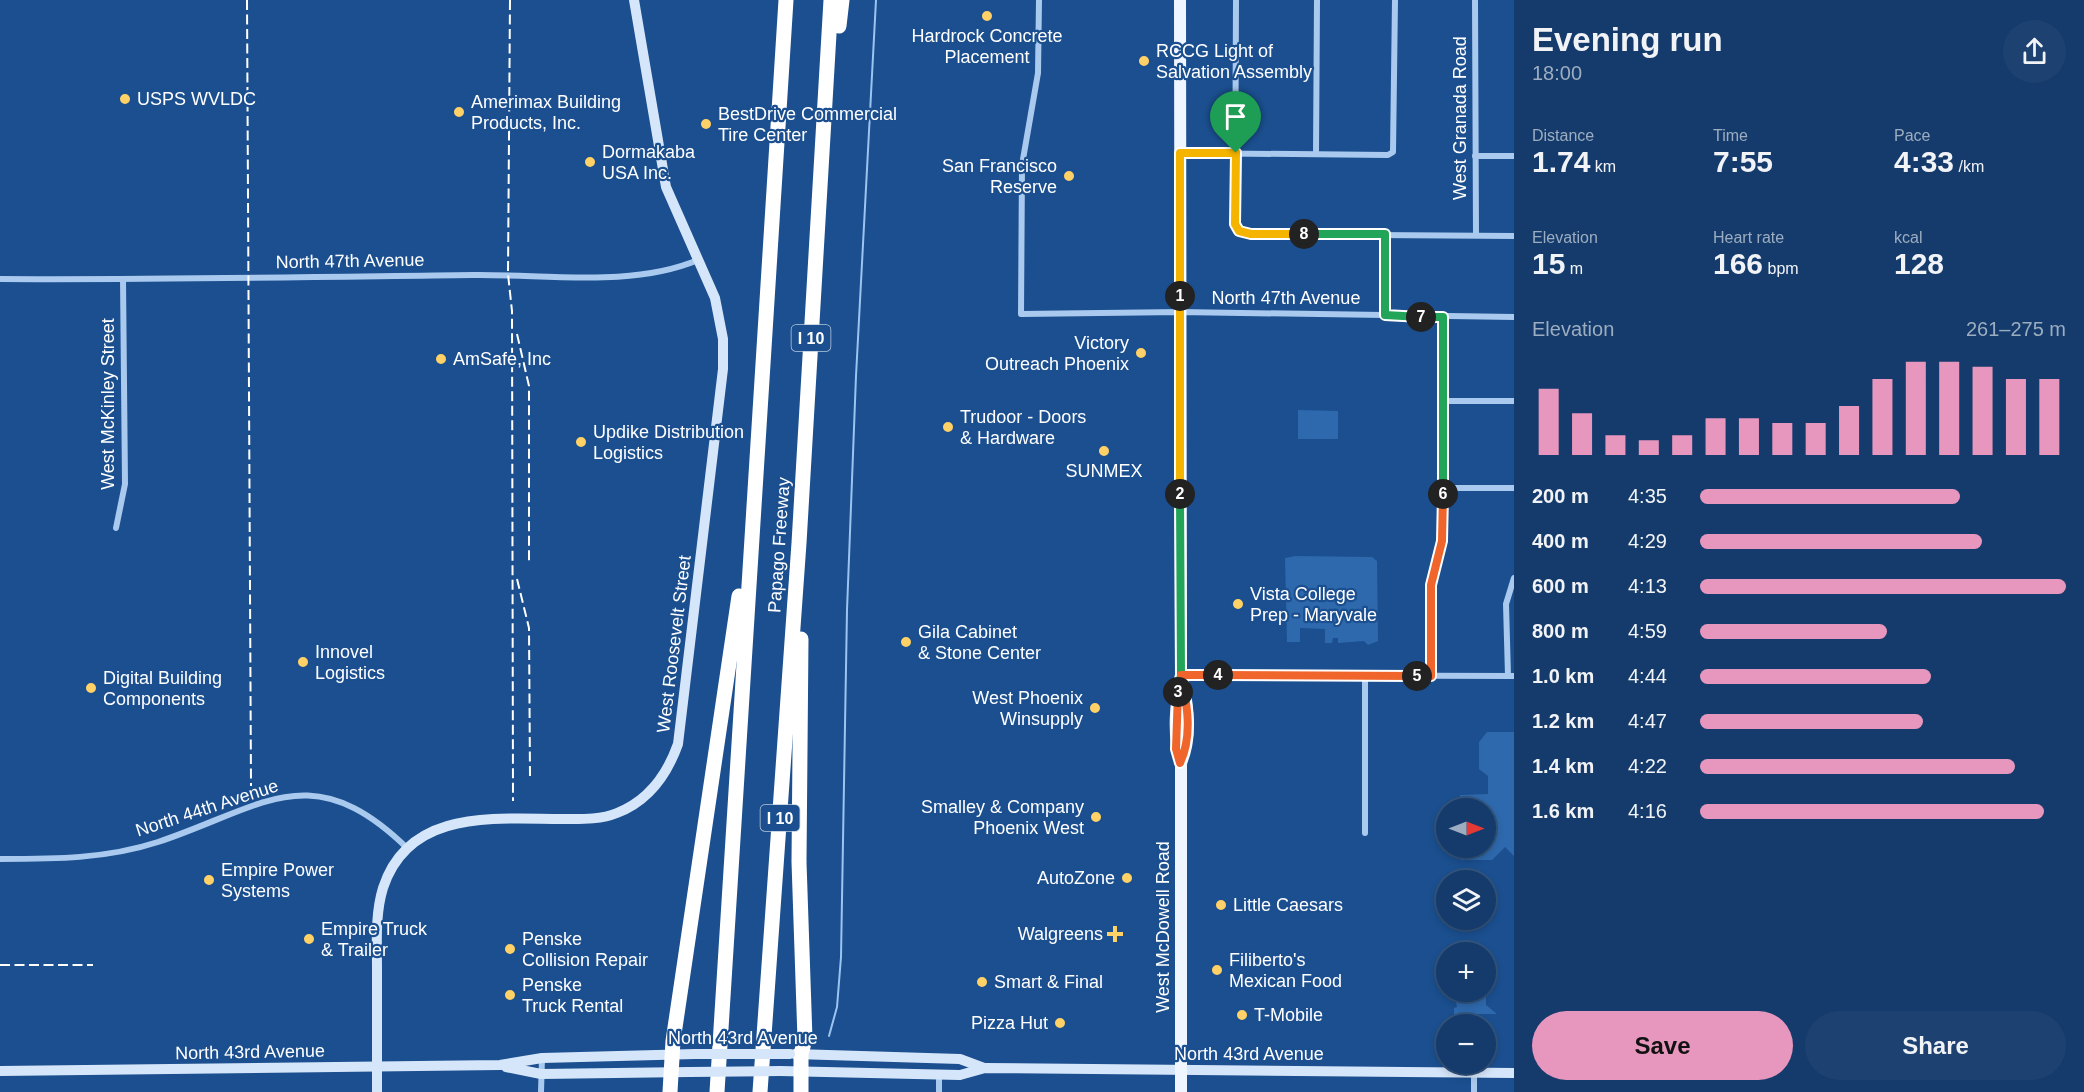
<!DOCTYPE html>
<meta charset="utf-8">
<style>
:root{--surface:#143b6b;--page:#1d4271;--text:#f1f3f6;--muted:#9dadc1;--line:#33557e;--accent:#e797bd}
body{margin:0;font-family:Helvetica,sans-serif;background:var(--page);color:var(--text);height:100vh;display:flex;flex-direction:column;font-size:22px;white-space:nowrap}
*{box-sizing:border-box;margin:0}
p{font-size:20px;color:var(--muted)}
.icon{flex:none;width:33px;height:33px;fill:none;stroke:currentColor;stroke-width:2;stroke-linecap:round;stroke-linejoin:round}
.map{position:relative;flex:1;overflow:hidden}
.panel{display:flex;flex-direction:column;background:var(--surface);width:570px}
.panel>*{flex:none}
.needle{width:39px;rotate:90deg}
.buttons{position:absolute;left:1436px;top:798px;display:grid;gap:12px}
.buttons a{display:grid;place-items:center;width:60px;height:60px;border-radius:50%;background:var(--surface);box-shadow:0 3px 9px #0003,0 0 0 2px var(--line);font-size:30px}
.pin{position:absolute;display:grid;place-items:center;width:51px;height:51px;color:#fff;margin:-62px -26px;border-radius:50% 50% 50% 0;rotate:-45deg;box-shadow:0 0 6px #0007}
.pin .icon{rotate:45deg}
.km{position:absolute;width:30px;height:30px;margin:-15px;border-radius:50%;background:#222;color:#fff;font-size:16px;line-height:30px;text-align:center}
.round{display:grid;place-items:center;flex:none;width:63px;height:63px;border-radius:32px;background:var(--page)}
.head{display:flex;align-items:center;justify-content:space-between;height:102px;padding:0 18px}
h1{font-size:33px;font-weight:700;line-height:45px}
.stats{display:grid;grid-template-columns:repeat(3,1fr);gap:9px;height:102px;padding:6px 18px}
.stats div{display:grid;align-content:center}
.stats b{font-size:30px;font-weight:700}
.stats small{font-size:16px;font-weight:400}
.stats p{font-size:16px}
.chart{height:168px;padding:12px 18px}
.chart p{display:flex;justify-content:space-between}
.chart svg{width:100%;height:108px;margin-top:6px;stroke:var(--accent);stroke-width:6}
.button{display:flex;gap:12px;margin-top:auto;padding:12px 18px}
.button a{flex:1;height:69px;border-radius:36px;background:var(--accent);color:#111;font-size:24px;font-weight:700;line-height:69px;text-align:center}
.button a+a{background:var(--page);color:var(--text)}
ul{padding:0 18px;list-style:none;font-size:20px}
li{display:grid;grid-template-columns:96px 72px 1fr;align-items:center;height:45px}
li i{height:15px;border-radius:8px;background:var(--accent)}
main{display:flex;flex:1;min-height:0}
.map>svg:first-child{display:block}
.green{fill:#2e69ad}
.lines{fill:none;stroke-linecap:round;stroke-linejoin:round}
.stream{stroke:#9cc4f0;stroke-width:2}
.street{stroke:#a9c9ee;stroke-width:6}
.secondary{stroke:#d6e6fa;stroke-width:10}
.primary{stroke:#f0f6ff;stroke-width:12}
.highway{stroke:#fff;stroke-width:15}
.rail{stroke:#fff;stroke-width:2;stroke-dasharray:10 4.5;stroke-linecap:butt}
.secondary-bridge{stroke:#d6e6fa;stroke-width:10}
.split-1-casing{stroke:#fff;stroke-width:12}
.split-2-casing{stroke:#fff;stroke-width:12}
.split-3-casing{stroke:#fff;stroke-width:12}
.split-4-casing{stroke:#fff;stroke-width:12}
.split-5-casing{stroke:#fff;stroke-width:12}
.split-6-casing{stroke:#fff;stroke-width:12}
.split-7-casing{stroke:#fff;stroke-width:12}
.split-8-casing{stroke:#fff;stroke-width:12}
.split-9-casing{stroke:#fff;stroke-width:12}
.split-1{stroke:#f5b400;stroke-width:8}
.split-2{stroke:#f5b400;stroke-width:8}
.split-3{stroke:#22a559;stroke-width:8}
.split-4{stroke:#f0652b;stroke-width:8}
.split-5{stroke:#f0652b;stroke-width:8}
.split-6{stroke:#f0652b;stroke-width:8}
.split-7{stroke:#22a559;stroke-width:8}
.split-8{stroke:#22a559;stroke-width:8}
.split-9{stroke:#f5b400;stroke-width:8}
.poi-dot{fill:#ffd166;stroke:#1b4f8f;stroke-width:2}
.labels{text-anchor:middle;stroke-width:4.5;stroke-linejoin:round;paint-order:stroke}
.shield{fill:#1b4f8f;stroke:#bbcadd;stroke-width:1.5}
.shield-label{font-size:16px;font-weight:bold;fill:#fff}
.poi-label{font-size:18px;fill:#fff;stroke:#1b4f8f;text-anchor:start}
.street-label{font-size:18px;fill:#fff;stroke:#1b4f8f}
</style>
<main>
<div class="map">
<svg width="1514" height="1092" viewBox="0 0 1514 1092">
<rect width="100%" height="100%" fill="#1b4f8f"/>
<g class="green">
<path d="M1298,410L1338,411V439H1298Z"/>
<path d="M1295,556L1372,557L1377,561L1378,641L1368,645L1364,641L1338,643V638H1333L1332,643H1325V629L1300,628V642H1287L1285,558Z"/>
<path d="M1487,732H1514V856L1505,847L1492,860H1461V848H1485V808H1460V795L1488,794V776L1479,769V742Z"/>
<path d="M1486,971V1005L1497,1014H1454V1008L1457,1007L1454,992H1485Z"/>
</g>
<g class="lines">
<path class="stream" d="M829,1036L837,1007L841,957L847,610L856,376L876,0"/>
<g class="street">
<path d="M1039,0L1038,73L1022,165L1021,314L1180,312L1514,317"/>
<path d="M1236,0L1235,224L1239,231L1251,234L1514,236"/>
<path d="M1475,0L1476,235"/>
<path d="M1181,153L1388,155L1393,152L1395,0"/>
<path d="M1316,154L1317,0"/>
<path d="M1475,156H1514"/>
<path d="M1385,234V315"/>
<path d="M0,279C158,280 316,277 473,275C546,274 631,288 698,260"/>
<path d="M1443,401H1514"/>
<path d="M1443,488H1514"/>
<path d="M116,528L125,484L123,279"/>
<path d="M1181,675L1514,676"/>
<path d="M1365,676V833"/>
<path d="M1431,676V585L1442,541L1443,317"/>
<path d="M1508,676L1506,604L1514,578"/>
<path d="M0,859C54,859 106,859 158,842C263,807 311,755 407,848"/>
<path d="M1474,1072V1092"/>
<path d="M541,1092L542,1058"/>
<path d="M939,1092V1074"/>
</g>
<g class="secondary">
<path d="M795,1054L960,1059L984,1068"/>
<path d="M506,1067L541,1074L689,1072"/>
<path d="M0,1071L500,1065L542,1058L695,1054"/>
<path d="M780,1071L960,1075L985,1068L1514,1073"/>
<path d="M377,1092C377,1051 377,1010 377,969C377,943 375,914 383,888C409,808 496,819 562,819C580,819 600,820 617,813C648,801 667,775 678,744L723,369V339L715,298L666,187L634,0"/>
</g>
<g class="primary">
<path d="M1180,0L1181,675C1176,703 1172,734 1181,763V1092"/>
<path d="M1181,763C1192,737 1188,708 1183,682"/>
</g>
<g class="highway">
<path d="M839,26L842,0"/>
<path d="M801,639L799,862L805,1039L801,1054V1092"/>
<path d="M670,1092L673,1041L739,596"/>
<path d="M717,1092L786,0"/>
<path d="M760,1092L799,543L831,0"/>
</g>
<g class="rail">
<path d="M247,0L251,786"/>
<path d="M510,0L508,274L512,311L513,801"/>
<path d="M517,334L529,386V563"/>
<path d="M517,579L529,628L530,776"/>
<path d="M0,965H93"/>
</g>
<g class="secondary-bridge">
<path d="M695,1054H790"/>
<path d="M689,1072L780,1071"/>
</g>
</g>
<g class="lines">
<g class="split-1-casing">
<path id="split-1" d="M1180,296V153H1236"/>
</g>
<g class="split-2-casing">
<path id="split-2" d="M1180,494V296"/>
</g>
<g class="split-3-casing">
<path id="split-3" d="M1178,692L1181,675L1180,494"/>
</g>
<g class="split-4-casing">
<path id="split-4" d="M1178,692L1176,749L1180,763C1193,735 1187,704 1181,675H1218"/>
</g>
<g class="split-5-casing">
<path id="split-5" d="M1218,675L1417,676"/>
</g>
<g class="split-6-casing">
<path id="split-6" d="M1417,676H1431V585L1442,541L1443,494"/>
</g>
<g class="split-7-casing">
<path id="split-7" d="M1421,317H1443V494"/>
</g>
<g class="split-8-casing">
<path id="split-8" d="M1304,234H1385V315L1421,317"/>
</g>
<g class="split-9-casing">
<path id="split-9" d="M1236,153L1235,224L1239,231L1251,234H1304"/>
</g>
<use href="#split-1" class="split-1"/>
<use href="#split-2" class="split-2"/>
<use href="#split-3" class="split-3"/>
<use href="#split-4" class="split-4"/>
<use href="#split-5" class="split-5"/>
<use href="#split-6" class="split-6"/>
<use href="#split-7" class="split-7"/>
<use href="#split-8" class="split-8"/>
<use href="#split-9" class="split-9"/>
</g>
<g class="poi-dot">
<circle cx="987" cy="16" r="6"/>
<circle cx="1144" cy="61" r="6"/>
<circle cx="125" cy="99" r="6"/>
<circle cx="459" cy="112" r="6"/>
<circle cx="706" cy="124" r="6"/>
<circle cx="590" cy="162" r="6"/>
<circle cx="1069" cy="176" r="6"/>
<circle cx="1141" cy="353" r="6"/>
<circle cx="441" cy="359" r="6"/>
<circle cx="948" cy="427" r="6"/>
<circle cx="581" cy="442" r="6"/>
<circle cx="1104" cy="451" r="6"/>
<circle cx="1238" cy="604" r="6"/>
<circle cx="906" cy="642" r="6"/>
<circle cx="303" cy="662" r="6"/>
<circle cx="91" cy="688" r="6"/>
<circle cx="1095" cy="708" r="6"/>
<circle cx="1096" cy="817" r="6"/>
<circle cx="1127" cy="878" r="6"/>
<circle cx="209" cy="880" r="6"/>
<circle cx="1221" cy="905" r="6"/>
<path d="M1112 925h6v6h6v6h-6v6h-6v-6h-6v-6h6z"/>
<circle cx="309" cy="939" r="6"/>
<circle cx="510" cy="949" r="6"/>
<circle cx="1217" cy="970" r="6"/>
<circle cx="982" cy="982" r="6"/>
<circle cx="510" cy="995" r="6"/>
<circle cx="1242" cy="1015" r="6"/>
<circle cx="1060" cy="1023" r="6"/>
</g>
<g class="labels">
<g class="shield">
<rect x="791.5" y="325" width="39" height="26" rx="4.5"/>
<rect x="760.5" y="805" width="39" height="26" rx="4.5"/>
</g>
<g class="shield-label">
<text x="811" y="344">I 10</text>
<text x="780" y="824">I 10</text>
</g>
<g class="poi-label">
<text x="987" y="42" text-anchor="middle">Hardrock Concrete<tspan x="987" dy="21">Placement</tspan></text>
<text x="1156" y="57">RCCG Light of<tspan x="1156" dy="21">Salvation Assembly</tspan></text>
<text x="137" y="105">USPS WVLDC</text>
<text x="471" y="108">Amerimax Building<tspan x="471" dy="21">Products, Inc.</tspan></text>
<text x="718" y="120">BestDrive Commercial<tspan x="718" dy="21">Tire Center</tspan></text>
<text x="602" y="158">Dormakaba<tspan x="602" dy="21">USA Inc.</tspan></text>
<text x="1057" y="172" text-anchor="end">San Francisco<tspan x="1057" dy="21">Reserve</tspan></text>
<text x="1129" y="349" text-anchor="end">Victory<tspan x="1129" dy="21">Outreach Phoenix</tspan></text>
<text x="453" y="365">AmSafe, Inc</text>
<text x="960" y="423">Trudoor - Doors<tspan x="960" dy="21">&amp; Hardware</tspan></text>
<text x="593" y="438">Updike Distribution<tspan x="593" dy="21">Logistics</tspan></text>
<text x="1104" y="477" text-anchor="middle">SUNMEX</text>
<text x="1250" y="600">Vista College<tspan x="1250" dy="21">Prep - Maryvale</tspan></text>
<text x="918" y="638">Gila Cabinet<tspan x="918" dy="21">&amp; Stone Center</tspan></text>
<text x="315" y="658">Innovel<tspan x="315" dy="21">Logistics</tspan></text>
<text x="103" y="684">Digital Building<tspan x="103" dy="21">Components</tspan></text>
<text x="1083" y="704" text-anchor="end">West Phoenix<tspan x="1083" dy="21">Winsupply</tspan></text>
<text x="1084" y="813" text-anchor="end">Smalley &amp; Company<tspan x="1084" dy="21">Phoenix West</tspan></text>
<text x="221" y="876">Empire Power<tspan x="221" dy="21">Systems</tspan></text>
<text x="1115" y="884" text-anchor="end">AutoZone</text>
<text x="1233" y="911">Little Caesars</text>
<text x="321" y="935">Empire Truck<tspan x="321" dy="21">&amp; Trailer</tspan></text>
<text x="1103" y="940" text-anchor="end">Walgreens</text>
<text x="522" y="945">Penske<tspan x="522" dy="21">Collision Repair</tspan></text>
<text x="1229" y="966">Filiberto's<tspan x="1229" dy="21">Mexican Food</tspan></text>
<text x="994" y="988">Smart &amp; Final</text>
<text x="522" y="991">Penske<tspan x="522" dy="21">Truck Rental</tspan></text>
<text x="1254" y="1021">T-Mobile</text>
<text x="1048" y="1029" text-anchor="end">Pizza Hut</text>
</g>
<g class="street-label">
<text transform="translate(1460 118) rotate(-90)" y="6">West Granada Road</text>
<text transform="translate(350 261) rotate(-1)" y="6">North 47th Avenue</text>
<text x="1286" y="304">North 47th Avenue</text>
<text transform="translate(108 404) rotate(-90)" y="6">West McKinley Street</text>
<text transform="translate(779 545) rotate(-86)" y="6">Papago Freeway</text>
<text transform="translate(674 644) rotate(-83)" y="6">West Roosevelt Street</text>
<text transform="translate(207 808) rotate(-18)" y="6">North 44th Avenue</text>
<text transform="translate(1163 927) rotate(-90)" y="6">West McDowell Road</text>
<text x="743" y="1044">North 43rd Avenue</text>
<text transform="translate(250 1052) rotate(-1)" y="6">North 43rd Avenue</text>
<text x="1249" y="1060">North 43rd Avenue</text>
</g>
</g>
</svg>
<div class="buttons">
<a><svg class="needle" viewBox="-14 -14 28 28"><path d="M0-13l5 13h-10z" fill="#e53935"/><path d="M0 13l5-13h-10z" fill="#9dadc1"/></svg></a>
<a><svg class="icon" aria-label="layers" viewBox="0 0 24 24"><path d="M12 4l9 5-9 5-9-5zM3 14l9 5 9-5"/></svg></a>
<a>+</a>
<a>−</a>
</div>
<div class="pin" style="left:1236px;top:153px;background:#1e9e55"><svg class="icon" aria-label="arrive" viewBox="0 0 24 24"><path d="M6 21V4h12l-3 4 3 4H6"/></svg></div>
<b class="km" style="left:1180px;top:296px">1</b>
<b class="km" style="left:1180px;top:494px">2</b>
<b class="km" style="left:1178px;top:692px">3</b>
<b class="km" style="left:1218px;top:675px">4</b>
<b class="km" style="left:1417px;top:676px">5</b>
<b class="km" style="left:1443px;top:494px">6</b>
<b class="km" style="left:1421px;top:317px">7</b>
<b class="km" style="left:1304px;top:234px">8</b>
</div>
<section class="panel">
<div class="head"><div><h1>Evening run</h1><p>18:00</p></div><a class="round"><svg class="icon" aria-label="share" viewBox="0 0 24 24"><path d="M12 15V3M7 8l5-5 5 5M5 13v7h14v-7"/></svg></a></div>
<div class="stats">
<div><p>Distance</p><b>1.74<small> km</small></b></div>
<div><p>Time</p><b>7:55</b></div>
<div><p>Pace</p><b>4:33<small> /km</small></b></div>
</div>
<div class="stats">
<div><p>Elevation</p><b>15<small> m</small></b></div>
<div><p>Heart rate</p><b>166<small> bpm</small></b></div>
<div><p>kcal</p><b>128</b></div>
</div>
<div class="chart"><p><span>Elevation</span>261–275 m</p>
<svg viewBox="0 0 160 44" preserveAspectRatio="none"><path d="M5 44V17M15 44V27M25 44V36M35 44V38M45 44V36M55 44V29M65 44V29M75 44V31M85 44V31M95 44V24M105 44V13M115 44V6M125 44V6M135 44V8M145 44V13M155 44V13"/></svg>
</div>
<ul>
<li><b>200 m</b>4:35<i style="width:71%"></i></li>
<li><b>400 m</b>4:29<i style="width:77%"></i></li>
<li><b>600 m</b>4:13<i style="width:100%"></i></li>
<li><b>800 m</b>4:59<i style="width:51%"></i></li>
<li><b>1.0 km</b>4:44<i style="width:63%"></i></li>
<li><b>1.2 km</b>4:47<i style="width:61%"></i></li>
<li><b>1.4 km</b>4:22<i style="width:86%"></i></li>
<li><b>1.6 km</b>4:16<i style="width:94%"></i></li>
</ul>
<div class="button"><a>Save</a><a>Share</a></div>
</section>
</main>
